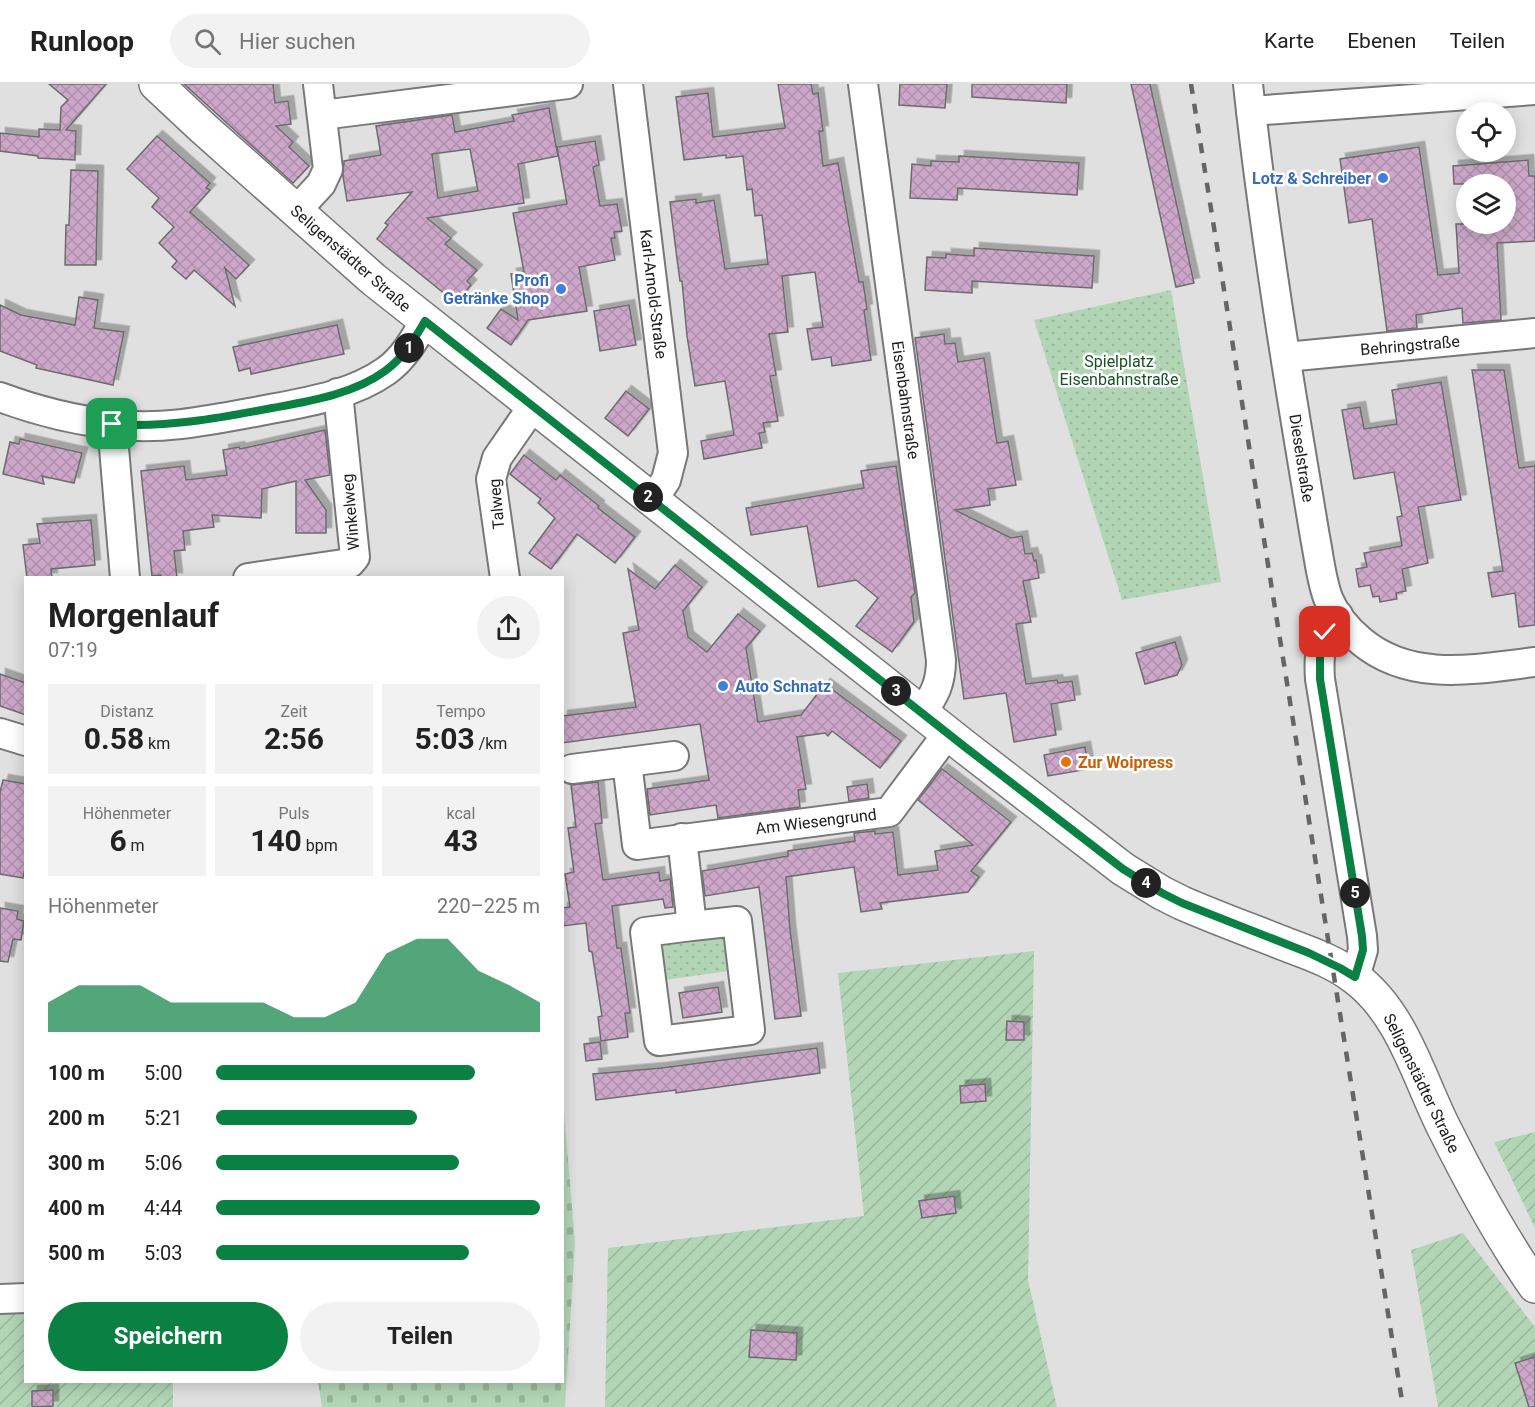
<!DOCTYPE html>
<html lang="de">
<meta charset="utf-8">
<style>
:root{--surface:#fff;--page:#f2f2f2;--text:#222;--muted:#767676;--line:#e0e0e0;--accent:#0b8043}
body{margin:0;font-family:Roboto,sans-serif;background:var(--page);color:var(--text);height:100vh;display:flex;flex-direction:column;font-size:22px;white-space:nowrap}
*{box-sizing:border-box;margin:0}
p{font-size:20px;color:var(--muted)}
.icon{flex:none;width:33px;height:33px;fill:none;stroke:currentColor;stroke-width:2;stroke-linecap:round;stroke-linejoin:round}
.map{position:relative;flex:1;overflow:hidden}
.drawer{position:absolute;left:24px;top:492px;width:540px;height:807px;display:flex;flex-direction:column;background:var(--surface);border-radius:0px;box-shadow:0 3px 15px #0003}
.drawer>*{flex:none}
.buttons{position:absolute;left:1456px;top:18px;display:grid;gap:12px}
.buttons a{display:grid;place-items:center;width:60px;height:60px;border-radius:50%;background:var(--surface);box-shadow:0 3px 15px #0003;font-size:30px}
.pin{position:absolute;display:grid;place-items:center;width:51px;height:51px;color:#fff;margin:-26px;border-radius:12px;box-shadow:0 3px 9px #0006}
.km{position:absolute;width:30px;height:30px;margin:-15px;border-radius:50%;background:#222;color:#fff;font-size:16px;line-height:30px;text-align:center}
.round{display:grid;place-items:center;flex:none;width:63px;height:63px;border-radius:32px;background:var(--page)}
.summary{display:flex;align-items:center;justify-content:space-between;height:102px;padding:0 24px}
h1{font-size:33px;font-weight:700;line-height:45px}
.stats{display:grid;grid-template-columns:repeat(3,1fr);gap:9px;height:102px;padding:6px 24px}
.stats div{display:grid;align-content:center;border-radius:0px;background:var(--page);text-align:center}
.stats b{font-size:30px;font-weight:700}
.stats small{font-size:16px;font-weight:400}
.stats p{font-size:16px}
.chart{height:168px;padding:12px 24px}
.chart p{display:flex;justify-content:space-between}
.chart svg{width:100%;height:108px;margin-top:6px;fill:var(--accent);opacity:.7}
.cta{display:flex;gap:12px;margin-top:auto;padding:12px 24px}
.cta a{flex:1;height:69px;border-radius:36px;background:var(--accent);color:#fff;font-size:24px;font-weight:700;line-height:69px;text-align:center}
.cta a+a{background:var(--page);color:var(--text)}
ul{padding:0 24px;list-style:none;font-size:20px}
li{display:grid;grid-template-columns:96px 72px 1fr;align-items:center;height:45px}
li i{height:15px;border-radius:8px;background:var(--accent)}
header{display:flex;align-items:center;gap:36px;box-sizing:border-box;height:84px;padding:0 30px;background:var(--surface);border-bottom:2px solid var(--line)}
header strong{font-size:28px}
nav{display:flex;gap:33px;margin-inline-start:auto;font-size:21px}
.search{width:420px;height:54px;background:var(--page);display:flex;align-items:center;gap:15px;box-sizing:border-box;padding:0 21px;border-radius:33px;color:var(--muted);font-size:22px}
.map>svg:first-child{display:block}
.grass{fill:url(#grass-dots)}
.cemetery{fill:url(#cemetery-stones)}
.garden{fill:url(#garden-furrows)}
.building{fill:url(#building-cross-hatch);stroke:#6d6c6d;stroke-width:1.5;fill-rule:evenodd;filter:url(#shadow)}
.lines{fill:none;stroke-linecap:round;stroke-linejoin:round}
.minor-casing{stroke:#78787a;stroke-width:32}
.major-casing{stroke:#78787a;stroke-width:36}
.minor{stroke:#fff;stroke-width:28}
.major{stroke:#fff;stroke-width:33}
.rail{stroke:#656566;stroke-width:4.5;stroke-dasharray:10 10;stroke-linecap:butt}
.route-casing{stroke:#fff;stroke-width:12}
.route{stroke:#0b8043;stroke-width:8}
.shop-dot{fill:#3f7fe0;stroke:#fff;stroke-width:2}
.food-dot{fill:#e8710a;stroke:#fff;stroke-width:2}
.labels{text-anchor:middle;stroke-width:5;stroke-linejoin:round;paint-order:stroke}
.shop-label{font-size:16px;font-weight:bold;fill:#366cbe;stroke:#fff;text-anchor:end}
.street-label{font-size:16px;fill:#1d1d1e;stroke:#fff}
.park-label{font-size:16px;fill:#155125;stroke:#fff}
.food-label{font-size:16px;font-weight:bold;fill:#c56008;stroke:#fff;text-anchor:start}
</style>
<header>
<strong>Runloop</strong>
<div class="search"><svg class="icon" aria-label="search" viewBox="0 0 24 24"><circle cx="10" cy="10" r="6"/><path d="M15 15l6 6"/></svg>Hier suchen</div>
<nav><a>Karte</a><a>Ebenen</a><a>Teilen</a></nav>
</header>
<div class="map">
<svg width="1535" height="1323" viewBox="0 0 1535 1323">
<defs>
<pattern id="grass-dots" width="8" height="8" patternUnits="userSpaceOnUse" patternTransform="scale(1.5)"><rect width="8" height="8" fill="#b2d5b6"/><path d="M2 2h.1M6 6h.1" fill="none" stroke="#99b69c" stroke-width="1.8" stroke-linecap="round"/></pattern>
<pattern id="cemetery-stones" width="16" height="16" patternUnits="userSpaceOnUse" patternTransform="scale(1.5)"><rect width="16" height="16" fill="#b2d5b6"/><path d="M2 7V4a2 2 0 0 1 4 0v3zM10 15v-3a2 2 0 0 1 4 0v3z" fill="#99b69c"/></pattern>
<pattern id="garden-furrows" width="10" height="10" patternUnits="userSpaceOnUse" patternTransform="scale(1.5)"><rect width="10" height="10" fill="#b2d5b6"/><path d="M-1 1l2-2M0 10L10 0M9 11l2-2" fill="none" stroke="#99b69c"/></pattern>
<pattern id="building-cross-hatch" width="8" height="8" patternUnits="userSpaceOnUse" patternTransform="scale(1.5)"><rect width="8" height="8" fill="#cca7c9"/><path d="M0 0l8 8M0 8l8-8" fill="none" stroke="#af8fac"/></pattern>
<filter id="shadow"><feDropShadow dx="5.5" dy="-5.5" stdDeviation="0" flood-color="#0004"/></filter>
</defs>
<rect width="100%" height="100%" fill="#e0e0e1"/>
<g class="grass">
<path d="M1171,206L1221,498L1122,516L1034,236Z"/>
<path d="M724,851L729,887L664,896L659,859Z"/>
</g>
<path class="cemetery" d="M563,1016L575,1159L565,1323H322L318,1298H562Z"/>
<g class="garden">
<path d="M1034,867L1028,1196L1057,1323H605L608,1164L864,1132L838,889Z"/>
<path d="M1535,1048V1144L1494,1058Z"/>
<path d="M1463,1149L1535,1243V1323H1438L1411,1166Z"/>
<path d="M25,1227L26,1298H173V1323H0V1228Z"/>
</g>
<g class="building">
<path d="M49,0H106L66,46L76,47L75,76L38,74V72L0,67V49L39,53V45L60,46L61,23L68,16Z"/>
<path d="M184,0H273L275,19L288,17L291,40L276,42L293,58L289,63L309,82L293,99Z"/>
<path d="M778,0H811L813,10L818,9L823,47H819L823,82L838,79L859,198H863L867,225L864,226L871,276L832,282L831,273L812,276L807,245L823,243L815,188L782,192L788,248L769,250L776,291L770,292L778,337L763,339L765,348L759,349L762,364L704,375L701,357L734,351L725,297L695,302L687,252L682,197H680L676,167L670,118L696,115V119L714,116L725,185L768,180L762,131L755,132L752,105L747,106L743,72L726,74V71L684,76L676,13L708,9L713,53L785,44Z"/>
<path d="M900,0H947L945,24L899,21Z"/>
<path d="M972,0H1067L1066,19L972,13Z"/>
<path d="M1131,0H1150L1194,199L1176,203Z"/>
<path d="M549,24L558,72L518,80L524,119L427,134L451,154L445,160L477,186L467,197L471,201L456,219L377,155L388,141L385,139L412,108L347,117L343,92L344,77L381,71L376,42L452,31L455,48L514,37L512,31ZM470,65L478,107L438,114L432,70Z"/>
<path d="M157,52L210,99L206,104L210,106L190,128L249,181L236,195L225,184L235,222L194,186L186,195L172,183L177,177L159,159L174,143L152,123L159,114L127,85Z"/>
<path d="M595,57L599,81L593,83L600,122L617,120L622,147L614,148L615,154H611L615,176L579,183L587,227L528,236L511,261L487,244L501,225L518,236L511,190L524,188L513,129L567,120L557,63Z"/>
<path d="M1419,63L1438,191L1459,189L1456,140H1506V100H1454L1453,82L1528,76L1529,92H1535V157L1497,159L1501,236L1463,239L1462,224L1416,231L1417,244L1387,247L1372,135L1349,139L1340,75Z"/>
<path d="M959,72L1079,79L1077,111L958,104L957,116L910,114L912,80L931,82V77L959,78Z"/>
<path d="M71,86L98,87L96,181H65L66,141H69Z"/>
<path d="M974,164L1094,172L1092,204L972,197V209L925,206L927,173L946,174V170L974,172Z"/>
<path d="M79,213L98,216L94,244L124,248L113,301L36,284L37,281L0,267V221L21,231L75,241Z"/>
<path d="M629,221L636,261L600,267L594,227Z"/>
<path d="M337,241L344,270L251,290L250,284L239,287L233,263Z"/>
<path d="M944,250L945,260L955,259L958,278L984,274L997,359L1008,357L1016,401L988,405L990,421L955,426L1011,454L1022,452L1025,470L1032,469L1034,477L1036,476L1039,494L1023,497L1031,538L1016,540L1026,600L1057,596L1058,599L1072,597L1075,616L1051,620L1056,651L1014,658L1006,609L964,615L915,254Z"/>
<path d="M1472,286H1504L1519,384L1535,382V541L1519,543L1515,509L1492,513L1488,489L1503,487Z"/>
<path d="M1441,298L1461,416L1418,423L1428,479L1402,485L1406,507L1396,509L1397,515L1380,518L1379,512L1373,513L1370,501L1359,503L1356,485L1367,483L1364,469L1402,462L1397,433L1402,432L1394,388L1354,395L1342,326L1360,323L1364,345L1397,340L1392,306Z"/>
<path d="M626,307L649,325L628,352L605,334Z"/>
<path d="M325,346L330,391L305,396L326,426V449H296V397L262,405L261,434L212,431L214,443L183,447L185,466L174,467L177,494H161V491L152,492L141,387L184,382L186,396L227,391L223,366L239,363L240,365Z"/>
<path d="M20,355L82,369L74,399L42,392L44,400L3,390L10,358L19,360Z"/>
<path d="M524,371L556,396L560,391L599,422L598,424L635,453L615,479L577,450L551,485L529,469L555,434L538,419L541,415L510,390Z"/>
<path d="M896,382L915,509L911,513L914,538L892,568L856,542L878,514L856,496L818,503L807,442L751,451L746,424L864,404L861,387Z"/>
<path d="M91,436L95,481L51,485L52,494H27L23,461L40,459L37,440Z"/>
<path d="M675,481L702,503L683,527L688,553L707,568L738,530L760,547L746,564L758,638L801,631L825,600L901,657L880,684L832,647L828,652L825,649L797,653L806,705L798,706L800,723L718,734L716,721L650,731L647,705L709,696L700,640L562,659V632L636,623L623,549L639,546L628,485L655,505Z"/>
<path d="M1175,558L1182,581L1177,591L1145,600L1136,569Z"/>
<path d="M0,590L26,599V631L0,622Z"/>
<path d="M1085,663L1089,685L1048,692L1044,671Z"/>
<path d="M942,685L1011,738L971,787L979,793L968,808L880,819L882,825L861,828L854,783L786,793L790,845L801,932L775,935L759,803L705,812L702,787L788,772V767L855,757L854,749L875,747V750L893,748L898,791L938,786L935,767L973,761L918,716Z"/>
<path d="M3,696L26,700V779L23,794L0,790V708Z"/>
<path d="M598,698L602,739L595,740L603,796L659,788L660,797L670,795L673,823L665,824L663,815L612,822L617,864H621L630,929H625L628,953L601,957L598,933L602,932L592,868L589,867L586,839L562,842V824L570,823L565,790L574,788L568,744L576,743L571,701Z"/>
<path d="M867,700L869,714L849,717L847,703Z"/>
<path d="M0,824L18,827L17,835L24,837L21,856L13,855L8,878L0,877Z"/>
<path d="M718,903L722,928L683,934L679,909Z"/>
<path d="M1007,937L1024,938V956H1006Z"/>
<path d="M600,958L602,975L586,977L584,960Z"/>
<path d="M817,964L820,989L676,1009V1006L596,1016L593,990L661,984Z"/>
<path d="M985,1000L986,1017L961,1019L960,1002Z"/>
<path d="M954,1112L956,1129L922,1134L919,1117Z"/>
<path d="M751,1246L797,1249L796,1276L749,1273Z"/>
<path d="M1535,1273V1323H1529L1515,1279Z"/>
<path d="M53,1306V1322L32,1323V1307Z"/>
</g>
<g class="lines">
<g class="minor-casing">
<g id="minor">
<path d="M628,0L673,369L666,396L653,416"/>
<path d="M863,0L941,576C941,598 935,611 922,628"/>
<path d="M1248,0C1261,121 1280,243 1300,363C1305,393 1310,423 1315,453C1319,473 1321,495 1328,514C1335,531 1348,546 1361,557C1411,599 1476,585 1535,578"/>
<path d="M1251,27L1535,6"/>
<path d="M322,31L568,0"/>
<path d="M296,127L321,100L328,85L318,0"/>
<path d="M1286,273L1535,249"/>
<path d="M0,313C35,326 74,336 111,340C160,347 212,336 260,327C302,319 351,312 386,287C404,274 414,256 425,237"/>
<path d="M112,340L125,494"/>
<path d="M248,494L350,479L355,473L338,309"/>
<path d="M505,494L491,395L497,374L533,322"/>
<path d="M1338,531C1321,554 1318,567 1320,595L1362,852L1363,866L1355,893"/>
<path d="M0,649L26,657"/>
<path d="M627,678L674,672"/>
<path d="M572,685L627,678L637,761L889,728L948,649"/>
<path d="M682,754L692,842L737,837L750,946L659,957L645,848L692,842"/>
<path d="M0,1215L26,1214"/>
</g>
</g>
<g class="major-casing">
<path id="major" d="M156,0L203,44L373,195L965,663L1123,785L1162,809L1182,819C1214,833 1247,845 1280,858C1305,868 1332,876 1354,893C1402,928 1418,992 1444,1044C1471,1098 1500,1152 1535,1202"/>
</g>
<use href="#minor" class="minor"/>
<use href="#major" class="major"/>
<path class="rail" d="M1191,0L1403,1323"/>
</g>
<g class="lines">
<g class="route-casing">
<path id="route" d="M112,340C166,344 219,334 272,324C310,317 354,310 385,287C403,274 414,256 425,237L965,663L1123,785L1162,809L1182,819L1309,869L1340,884L1355,893L1363,866L1362,852L1320,595V565L1325,548"/>
</g>
<use href="#route" class="route"/>
</g>
<g class="shop-dot">
<circle cx="1383" cy="94" r="6"/>
<circle cx="561" cy="205" r="6"/>
<circle cx="723" cy="602" r="6"/>
</g>
<circle class="food-dot" cx="1066" cy="678" r="6"/>
<g class="labels">
<g class="shop-label">
<text x="1371" y="100">Lotz &amp; Schreiber</text>
<text x="549" y="202">Profi<tspan x="549" dy="18">Getränke Shop</tspan></text>
<text x="735" y="608" text-anchor="start">Auto Schnatz</text>
</g>
<g class="street-label">
<text transform="translate(351 174) rotate(41)" y="6">Seligenstädter Straße</text>
<text transform="translate(654 210) rotate(83)" y="6">Karl-Arnold-Straße</text>
<text transform="translate(1410 261) rotate(-5)" y="6">Behringstraße</text>
<text transform="translate(906 316) rotate(82)" y="6">Eisenbahnstraße</text>
<text transform="translate(1302 374) rotate(81)" y="6">Dieselstraße</text>
<text transform="translate(496 420) rotate(-95)" y="6">Talweg</text>
<text transform="translate(350 428) rotate(-95)" y="6">Winkelweg</text>
<text transform="translate(816 737) rotate(-7)" y="6">Am Wiesengrund</text>
<text transform="translate(1422 999) rotate(64)" y="6">Seligenstädter Straße</text>
</g>
<g class="park-label">
<text x="1119" y="283">Spielplatz<tspan x="1119" dy="18">Eisenbahnstraße</tspan></text>
</g>
<g class="food-label">
<text x="1078" y="684">Zur Woipress</text>
</g>
</g>
</svg>
<div class="buttons">
<a><svg class="icon" aria-label="locate" viewBox="0 0 24 24"><circle cx="12" cy="12" r="6"/><path d="M12 2v4M12 18v4M2 12h4M18 12h4"/></svg></a>
<a><svg class="icon" aria-label="layers" viewBox="0 0 24 24"><path d="M12 4l9 5-9 5-9-5zM3 14l9 5 9-5"/></svg></a>
</div>
<div class="pin" style="left:112px;top:340px;background:#1e9e55"><svg class="icon" aria-label="arrive" viewBox="0 0 24 24"><path d="M6 21V4h12l-3 4 3 4H6"/></svg></div>
<div class="pin" style="left:1325px;top:548px;background:#d93025"><svg class="icon" aria-label="check" viewBox="0 0 24 24"><path d="M5 12l5 5 9-10"/></svg></div>
<b class="km" style="left:409px;top:264px">1</b>
<b class="km" style="left:648px;top:413px">2</b>
<b class="km" style="left:896px;top:607px">3</b>
<b class="km" style="left:1146px;top:799px">4</b>
<b class="km" style="left:1355px;top:809px">5</b>
<section class="drawer">
<div class="summary"><div><h1>Morgenlauf</h1><p>07:19</p></div><a class="round"><svg class="icon" aria-label="share" viewBox="0 0 24 24"><path d="M12 15V3M7 8l5-5 5 5M5 13v7h14v-7"/></svg></a></div>
<div class="stats">
<div><p>Distanz</p><b>0.58<small> km</small></b></div>
<div><p>Zeit</p><b>2:56</b></div>
<div><p>Tempo</p><b>5:03<small> /km</small></b></div>
</div>
<div class="stats">
<div><p>Höhenmeter</p><b>6<small> m</small></b></div>
<div><p>Puls</p><b>140<small> bpm</small></b></div>
<div><p>kcal</p><b>43</b></div>
</div>
<div class="chart"><p><span>Höhenmeter</span>220–225 m</p>
<svg viewBox="0 0 160 44" preserveAspectRatio="none"><path d="M0 44V32L10 25L20 25L30 25L40 32L50 32L60 32L70 32L80 38L90 38L100 32L110 12L120 6L130 6L140 19L150 25L160 32V44z"/></svg>
</div>
<ul>
<li><b>100 m</b>5:00<i style="width:80%"></i></li>
<li><b>200 m</b>5:21<i style="width:62%"></i></li>
<li><b>300 m</b>5:06<i style="width:75%"></i></li>
<li><b>400 m</b>4:44<i style="width:100%"></i></li>
<li><b>500 m</b>5:03<i style="width:78%"></i></li>
</ul>
<div class="cta"><a>Speichern</a><a>Teilen</a></div>
</section>
</div>
